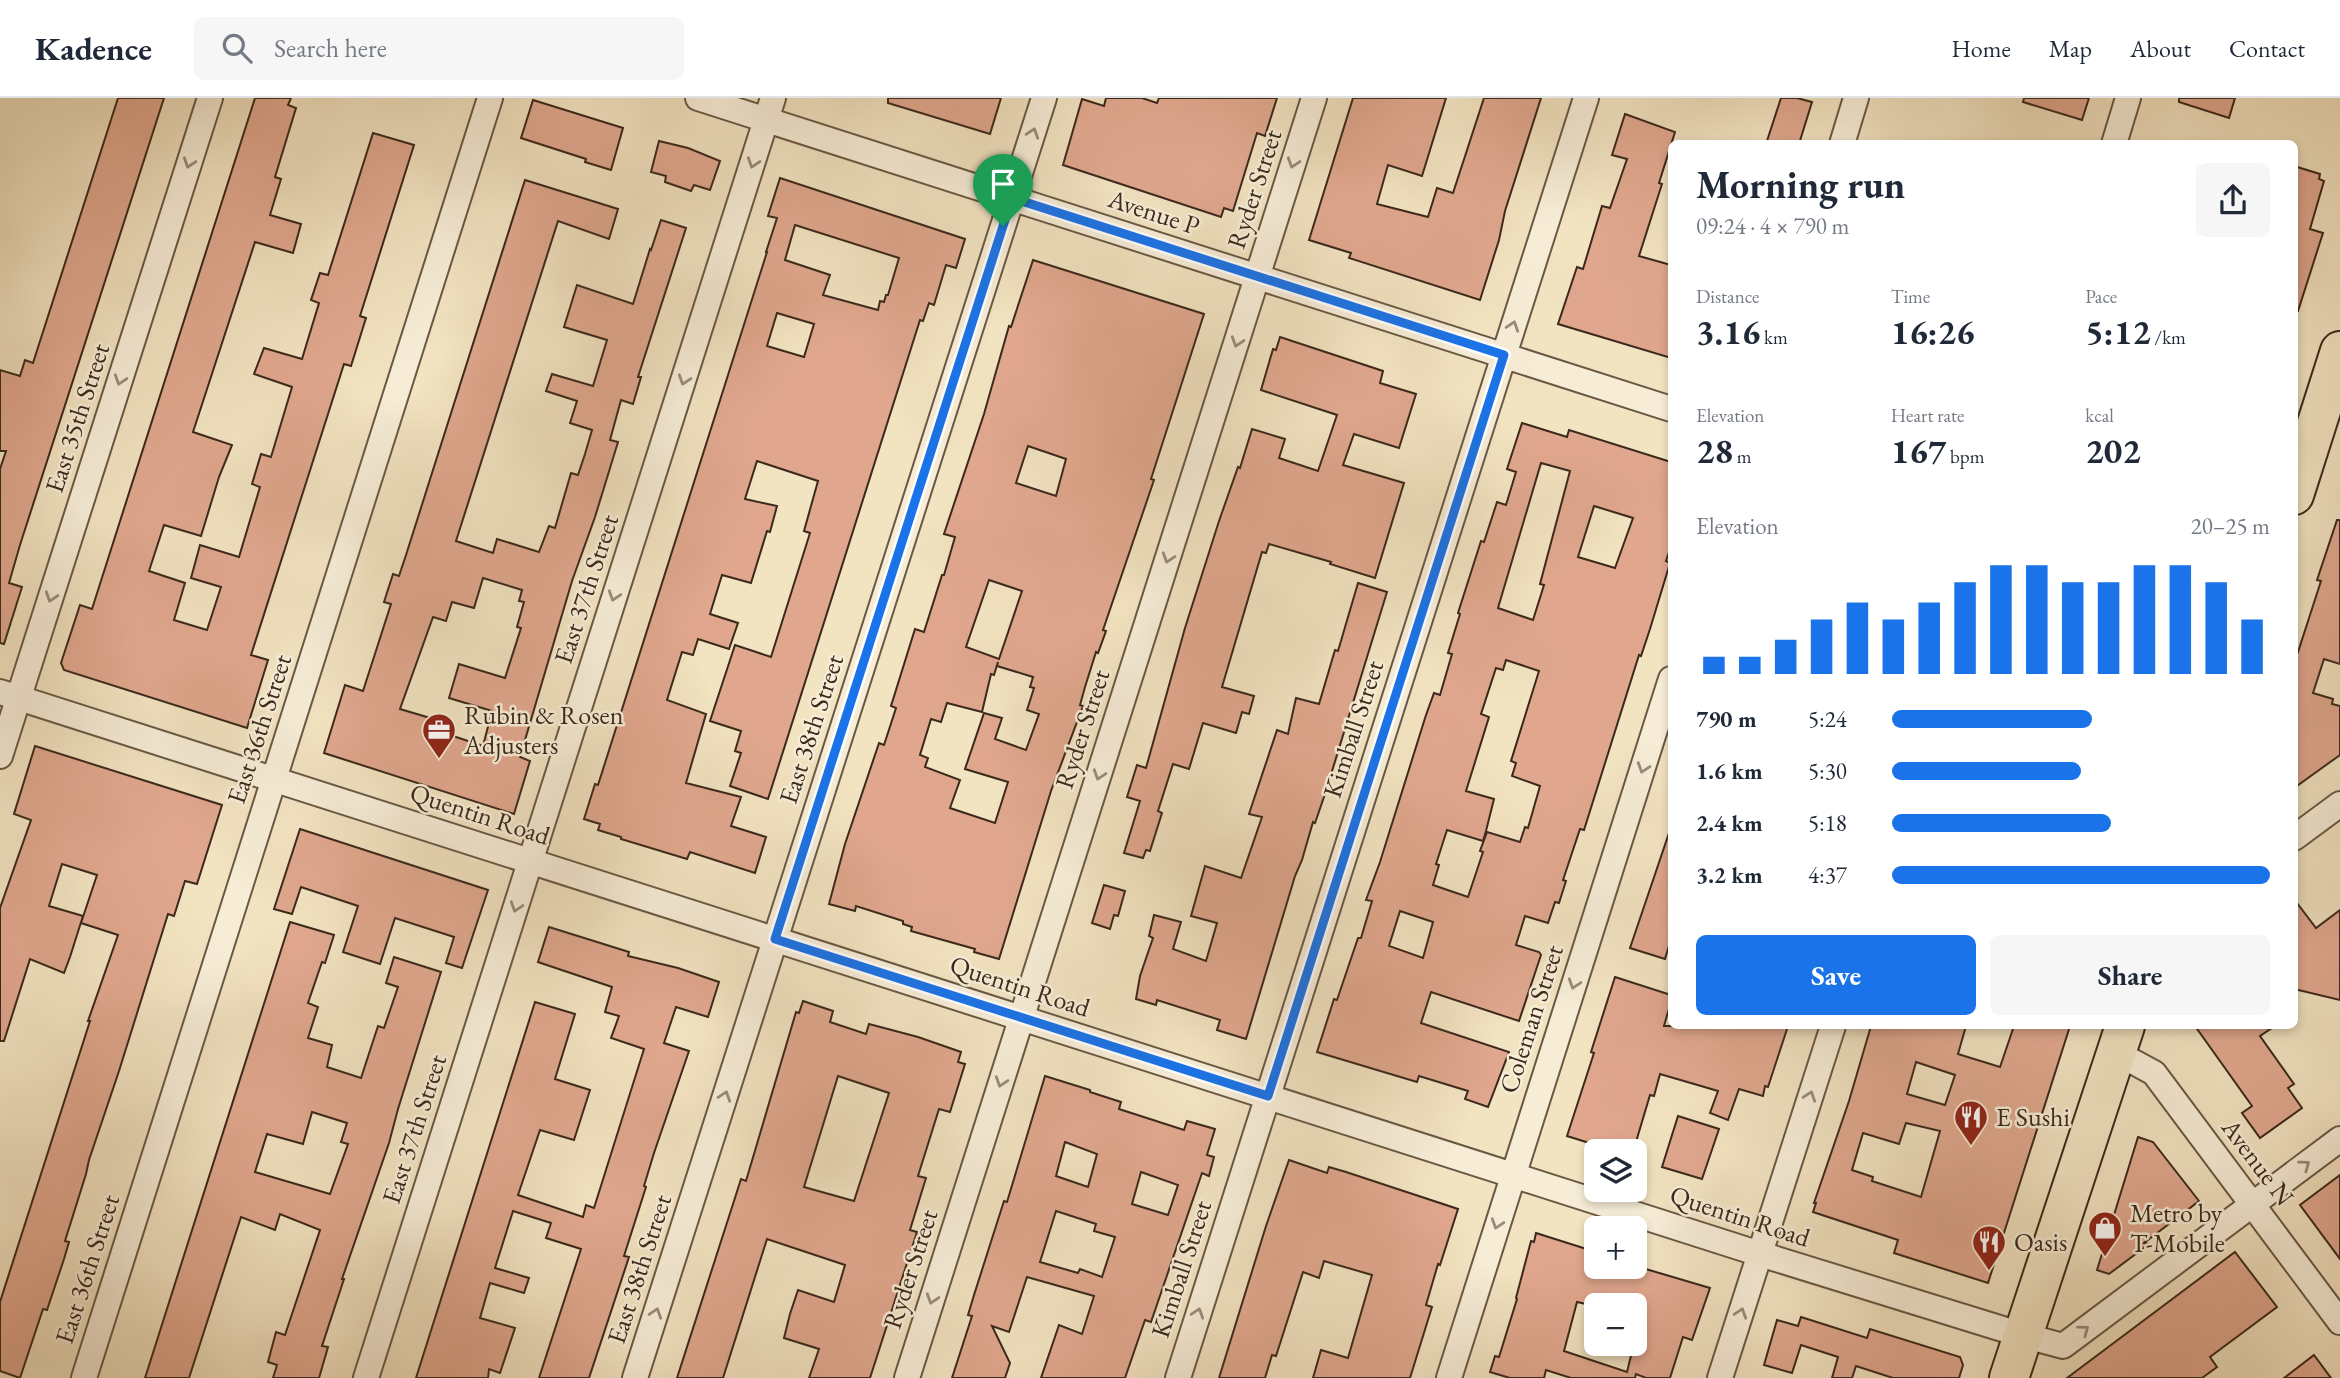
<!DOCTYPE html>
<meta charset="utf-8">
<style>
:root{--surface:#fff;--page:#f6f6f7;--text:#1f2937;--muted:#747a83;--line:#e0e1e3;--accent:#1a73e8}
body{margin:0;font-family:"EB Garamond",serif;background:var(--page);color:var(--text);height:100vh;display:flex;flex-direction:column;font-size:26px;white-space:nowrap}
*{box-sizing:border-box;margin:0}
p{font-size:23px;color:var(--muted)}
.icon{flex:none;width:38px;height:38px;fill:none;stroke:currentColor;stroke-width:2;stroke-linecap:round;stroke-linejoin:round}
.map{position:relative;flex:1;overflow:hidden}
.details{position:absolute;left:1668px;top:42px;width:630px;height:889px;display:flex;flex-direction:column;background:var(--surface);border-radius:10px;box-shadow:0 4px 10px #0003}
.details>*{flex:none}
.buttons{position:absolute;left:1584px;top:1041px;display:grid;gap:14px}
.buttons a{display:grid;place-items:center;width:63px;height:63px;border-radius:10px;background:var(--surface);box-shadow:0 4px 10px #0003;font-size:35px}
.pin{position:absolute;display:grid;place-items:center;width:60px;height:60px;color:#fff;margin:-72px -30px;border-radius:50% 50% 50% 0;rotate:-45deg;box-shadow:0 0 7px #0007}
.pin .icon{rotate:45deg}
.round{display:grid;place-items:center;flex:none;width:74px;height:74px;border-radius:10px;background:var(--page)}
.headline{display:flex;align-items:center;justify-content:space-between;height:119px;padding:0 28px}
h1{font-size:38px;font-weight:700;line-height:52px}
.stats{display:grid;grid-template-columns:repeat(3,1fr);gap:10px;height:119px;padding:7px 28px}
.stats div{display:grid;align-content:center}
.stats b{font-size:35px;font-weight:700}
.stats small{font-size:19px;font-weight:400}
.stats p{font-size:19px}
.chart{height:196px;padding:14px 28px}
.chart p{display:flex;justify-content:space-between}
.chart svg{width:100%;height:126px;margin-top:7px;stroke:var(--accent);stroke-width:6}
.action{display:flex;gap:14px;margin-top:auto;padding:14px 28px}
.action a{flex:1;height:80px;border-radius:10px;background:var(--accent);color:#fff;font-size:28px;font-weight:700;line-height:80px;text-align:center}
.action a+a{background:var(--page);color:var(--text)}
ul{padding:0 28px;list-style:none;font-size:23px}
li{display:grid;grid-template-columns:112px 84px 1fr;align-items:center;height:52px}
li i{height:18px;border-radius:9px;background:var(--accent)}
header{display:flex;align-items:center;gap:42px;box-sizing:border-box;height:98px;padding:0 35px;background:var(--surface);border-bottom:2px solid var(--line)}
header strong{font-size:33px}
nav{display:flex;gap:38px;margin-inline-start:auto;font-size:24px}
.search{width:490px;height:63px;background:var(--page);display:flex;align-items:center;gap:18px;box-sizing:border-box;padding:0 24px;border-radius:10px;color:var(--muted);font-size:26px}
.map>svg:first-child{display:block}
.building{fill:#e0a78e;stroke:#3b291b;stroke-width:2;fill-rule:evenodd}
.lines{fill:none;stroke-linecap:round;stroke-linejoin:round}
.minor-casing{stroke:#695844;stroke-width:28}
.primary-casing{stroke:#3b291b;stroke-width:42}
.minor{stroke:#f7edd7;stroke-width:24}
.primary{stroke:#f2e3c1;stroke-width:38}
.oneway{stroke:#998b79}
.route-casing{stroke:#fff;stroke-width:14}
.route{stroke:#1a73e8;stroke-width:9}
.labels{text-anchor:middle;stroke-width:5;stroke-linejoin:round;paint-order:stroke}
.street-label{font-size:26px;fill:#3b291b;stroke:#f7edd7}
.poi-label{font-size:26px;fill:#3b291b;stroke:#f7edd7;text-anchor:start}
</style>
<header>
<strong>Kadence</strong>
<div class="search"><svg class="icon" aria-label="search" viewBox="0 0 24 24"><circle cx="10" cy="10" r="6"/><path d="M15 15l6 6"/></svg>Search here</div>
<nav><a>Home</a><a>Map</a><a>About</a><a>Contact</a></nav>
</header>
<div class="map">
<svg width="2340" height="1280" viewBox="0 0 2340 1280">
<rect width="100%" height="100%" fill="#f2e3c1"/>
<filter id="stains"><feTurbulence type="fractalNoise" baseFrequency=".00286" numOctaves="4"/><feColorMatrix values="0 0 0 0 .2 0 0 0 0 .09 0 0 0 0 .02 0 0 0 .5 -.17"/></filter>
<radialGradient id="worn" r=".72"><stop offset=".6" stop-color="#630" stop-opacity="0"/><stop offset="1" stop-color="#630" stop-opacity=".3"/></radialGradient>
<g class="building">
<path d="M118,0H164L20,447L9,485L22,489L4,546L0,545V371L6,353H0V272L20,278L25,262L33,265Z"/>
<path d="M255,0H291L288,7L296,10L275,79L281,81L270,117L301,126L293,155L255,144L193,334L232,347L219,379L201,438L164,427L149,473L185,485L174,522L207,532L221,489L191,480L200,447L239,459L260,389L252,386L261,356L271,359L292,289L254,276L264,250L302,261L319,205L311,202L320,175L328,177L373,35L414,47L360,218L366,220L351,268L344,266L251,557L268,562L247,630L64,572L61,565L80,507L92,511Z"/>
<path d="M888,0H1001L990,36L888,5Z"/>
<path d="M1106,0H1142L1157,5L1159,0H1277L1265,38L1257,35L1233,113L1224,110L1221,119L1063,67L1082,1L1104,8Z"/>
<path d="M1353,0H1446L1422,78L1388,67L1377,106L1428,119L1437,90L1453,95L1484,0H1541L1505,113L1499,142L1480,202L1349,160L1351,155L1309,142Z"/>
<path d="M1781,0H1797L1812,4L1799,46H1766Z"/>
<path d="M2024,0H2089L2082,22L2023,4Z"/>
<path d="M2179,0H2235L2229,20L2179,4Z"/>
<path d="M533,2L623,30L611,72L585,64L586,61L521,40Z"/>
<path d="M1625,16L1675,34L1659,85L1662,86L1639,158L1671,167V260L1558,226L1577,169L1583,171L1602,108L1610,110L1627,61L1612,57Z"/>
<path d="M659,43L688,50L720,63L710,92L694,87L691,93L665,84L666,78L651,74Z"/>
<path d="M2294,68L2320,76L2319,81L2324,83L2310,131L2323,135L2298,213L2294,212Z"/>
<path d="M780,80L965,141L956,170L946,167L934,207L929,205L923,223L920,222L768,701L730,688L741,655L735,653L741,633L710,623L735,547L771,559L810,435L804,433L818,383L757,363L745,401L777,408L770,434L767,433L751,485L722,477L710,516L738,525L729,551L698,541L693,557L682,554L667,602L706,616L686,685L741,699L731,728L766,739L755,775L690,754L687,761L621,741V739L598,732L600,726L584,721L595,686L598,687L767,154H766L777,120L768,118ZM795,127L899,160L888,197H886L884,204L880,203L878,212L823,197L830,177L785,162ZM777,215L814,226L804,259L767,248Z"/>
<path d="M525,82L618,111L609,141L558,123L456,443L493,455L497,441L539,454L549,428L555,430L571,375L578,377L585,356L592,332L570,325L577,303L546,293L552,276L593,288L607,242L564,229L577,187L633,206L650,151L651,152L661,122L686,130L638,279H641L633,306L621,302L610,342L618,344L595,419L572,483L520,659L530,663L514,716L324,655L345,587L363,593L391,506L384,504L393,476L399,478L406,457ZM483,480L522,492L519,503L524,504L517,529L521,530L505,580L459,566L449,600L492,613L483,648L444,635L447,625L400,611L433,519L446,523L452,504L474,510Z"/>
<path d="M1033,162L1204,216L1151,381L1154,382L1103,532L1106,533L1098,555L1096,554L1085,589L1080,607L1083,608L1051,693L999,861L974,854L975,851L911,833L912,829L903,826V823L856,808L855,813L829,806L845,746L879,645L884,647L896,610L891,608L915,531L924,534L942,477H944L955,439L944,436L984,316L1009,228L1011,229ZM1028,348L1066,361L1056,398L1016,385ZM989,482L1022,493L999,561L966,549ZM998,564L997,568L1033,579L1030,589L1034,590L1027,612L1039,616L1026,652L995,641L1002,620L984,615L965,671L1008,684L995,725L950,710L960,682L925,669L928,660L920,657L931,621L941,624L947,605L982,614L991,576L994,577Z"/>
<path d="M1280,239L1383,273L1380,285L1416,296L1399,350L1354,336L1343,367L1404,385L1375,480L1330,466L1331,464L1269,446L1266,455L1262,454L1222,589L1254,598L1249,616L1242,614L1236,635L1203,625L1189,671L1173,666L1158,713L1162,715L1150,753L1146,752L1143,760L1124,755L1140,703L1127,699L1137,667L1146,670L1185,530L1219,423L1238,369L1240,370L1252,331L1285,341L1279,360L1318,373L1337,317L1261,292L1273,251L1276,252Z"/>
<path d="M1522,325L1567,339L1569,332L1671,364V448L1666,463L1670,465L1650,531L1641,558L1639,557L1584,732L1580,731L1563,782L1566,783L1559,805L1555,804L1548,825L1525,818L1516,847L1539,854L1541,857L1519,923L1431,894L1421,925L1509,954L1488,1009L1465,1001L1468,993L1419,978L1417,984L1317,954L1334,901L1337,902L1358,840H1361L1372,803L1366,802L1380,764L1426,617L1434,595L1440,597L1452,556L1448,555L1460,516L1458,515L1481,443L1484,444L1497,404L1506,407L1516,374L1507,371ZM1541,365L1570,373L1540,486L1544,487L1533,522L1498,510ZM1594,408L1633,420L1615,470L1578,459ZM1506,562L1539,573L1511,663L1516,665L1512,678L1540,688L1528,730L1525,729L1520,744L1487,734L1480,753L1483,754L1468,799L1433,787L1439,767L1436,766L1447,732L1483,743L1486,733L1494,701L1466,693L1489,619L1481,616L1496,570L1503,572ZM1400,813L1433,824L1423,860L1389,848Z"/>
<path d="M2337,422H2340V566L2324,561L2313,595L2333,601L2332,606L2340,608V657L2294,690V552L2298,554L2321,483L2317,482Z"/>
<path d="M1358,485L1387,494L1325,696L1315,725L1313,724L1302,762L1295,778L1246,941L1217,932L1220,922L1157,902L1156,907L1136,901L1140,878L1153,840L1149,838L1154,817L1181,824L1173,851L1206,863L1217,825L1191,818L1205,768L1241,780L1262,719L1249,716L1277,632L1288,636L1296,600L1319,606L1335,552L1338,553Z"/>
<path d="M35,648L222,707L197,786L185,783L174,818L168,816L119,973L89,1062L86,1076L65,1143L69,1144L64,1161L47,1212L43,1211L20,1280L0,1273V1204L90,923H88L118,837L81,825L97,777L62,766L49,808L83,818L70,859L64,875L30,861L4,943H0V810L31,722L14,716Z"/>
<path d="M300,731L488,792L462,870L446,865L454,839L395,820L380,866L343,854L358,808L301,789L292,816L274,811Z"/>
<path d="M1669,735H1671V841L1665,861L1630,850Z"/>
<path d="M1104,787L1125,793L1118,818L1114,817L1110,831L1092,825Z"/>
<path d="M2294,801L2316,830L2340,812V902L2294,891Z"/>
<path d="M290,824L334,837L325,865L322,864L308,905L318,909L308,940L332,947L327,969L361,980L378,928L384,930L398,889L386,885L394,859L441,874L398,1011L389,1045L342,1181H344L322,1248L328,1249L319,1280H273L277,1267L268,1264L276,1234L285,1237L320,1132L280,1116L275,1132L241,1119L189,1280H145ZM312,1014L347,1025L341,1044L348,1046L330,1096L255,1074L267,1036L303,1046Z"/>
<path d="M549,829L629,854L628,858L678,870L719,884L708,919L676,909L664,945L689,953L654,1055L644,1088L646,1089L624,1158L629,1159L589,1280H539L581,1151L546,1140L551,1125L513,1113L495,1170L529,1180L524,1195L490,1185L480,1220L515,1230L500,1275L489,1271L488,1280H416L535,904L575,916L555,981L590,992L574,1042L540,1032L518,1097L583,1119L586,1107L594,1110L644,951L611,940L619,918L605,914L612,889L538,864Z"/>
<path d="M1615,879L1671,897V904L1664,928H1788L1768,989L1765,988L1763,998L1739,991L1728,1022L1710,1015L1718,993L1660,976L1654,998L1650,997L1633,1054H1618L1567,1038L1594,955L1591,954Z"/>
<path d="M803,903L833,913L830,924L866,936L869,926L918,939L961,954L958,964L965,966L950,1014L939,1011L918,1078L926,1080L910,1132L917,1134L870,1280H809L819,1251L784,1240L790,1216L798,1192L834,1204L845,1167L767,1141L723,1280H677L733,1106L741,1081L746,1083L796,914L799,915ZM838,978L889,995L854,1103L804,1089Z"/>
<path d="M1871,928H1966L1958,956L2000,969L2014,928H2070L1988,1185L1894,1155L1898,1142L1813,1114L1816,1105H1814L1849,1003ZM1916,964L1955,977L1945,1007L1907,996ZM1906,1025L1940,1033L1921,1099L1872,1083L1873,1079L1852,1072L1863,1035L1899,1046Z"/>
<path d="M2195,928H2275L2260,938L2294,986L2288,990L2302,1010L2260,1040L2242,1015L2252,1008Z"/>
<path d="M1045,978L1090,992V994L1121,1004L1119,1011L1184,1032L1187,1023L1215,1031L1207,1057L1214,1059L1209,1078L1202,1075L1151,1224L1145,1222L1125,1280H1041L1059,1227L1082,1236L1094,1198L1027,1179L1009,1234L992,1228L1010,1265L1005,1280H952L972,1218L968,1217L974,1197L1004,1103L1007,1104ZM1065,1044L1097,1056L1088,1089L1056,1078ZM1141,1074L1178,1087L1168,1117L1132,1106ZM1056,1113L1096,1126L1094,1133L1115,1139L1102,1179L1080,1171L1078,1175L1040,1164Z"/>
<path d="M1678,1018L1719,1031L1702,1081L1662,1069Z"/>
<path d="M2138,1039L2153,1044L2199,1103L2144,1145L2149,1146L2109,1176L2097,1172Z"/>
<path d="M1289,1062L1327,1075L1329,1069L1346,1074L1458,1111L1440,1167L1438,1166L1426,1207L1432,1209L1410,1280H1313L1321,1252L1348,1260L1372,1177L1324,1163L1319,1180L1303,1174L1276,1258L1272,1257L1265,1280H1219L1266,1128Z"/>
<path d="M2340,1077V1161L2300,1107Z"/>
<path d="M1536,1135L1596,1154V1169H1639L1710,1190L1692,1242L1683,1239L1670,1280H1646L1636,1276L1635,1280H1571L1546,1272L1544,1280H1510L1490,1274L1495,1258L1499,1259L1517,1201L1516,1200L1531,1143L1534,1144ZM1587,1202L1602,1208H1634V1211L1642,1213L1627,1274L1564,1253L1577,1204L1586,1206Z"/>
<path d="M2235,1154L2277,1209L2210,1259L2217,1269L2202,1280H2067Z"/>
<path d="M1801,1219L1867,1240L1870,1231L1960,1259L1963,1267L1959,1280H1893L1856,1268L1852,1280H1832L1838,1259L1801,1247L1792,1275L1764,1267L1777,1222L1798,1228Z"/>
<path d="M2314,1257L2331,1280H2284Z"/>
</g>
<g class="lines">
<g class="minor-casing">
<g id="minor">
<path d="M698,0L1671,311"/>
<path d="M1842,46L1856,0"/>
<path d="M2114,46L2128,0"/>
<path d="M0,594L1760,1156L2022,1237L2063,1248L2340,1041"/>
<path d="M0,658L210,0"/>
<path d="M2294,740L2340,706"/>
<path d="M2117,955L2154,975L2340,1224"/>
<path d="M84,1280L490,0"/>
<path d="M366,1280L773,0"/>
<path d="M635,1280L1044,0"/>
<path d="M907,1280L1314,0"/>
<path d="M1178,1280L1586,0"/>
<path d="M1449,1280L1671,581"/>
<path d="M1720,1280L1833,928"/>
</g>
</g>
<g class="primary-casing">
<g id="primary">
<path d="M2294,397L2340,253"/>
<path d="M2009,1280L2125,928"/>
</g>
</g>
<use href="#minor" class="minor"/>
<use href="#primary" class="primary"/>
</g>
<defs><path id="oneway-chevron" d="M-2-3.5L2.5 0L-2 3.5" fill="none" stroke-width="1.6" stroke-linecap="round" stroke-linejoin="round" transform="scale(1.75)"/></defs>
<g class="oneway">
<use href="#oneway-chevron" transform="translate(1033 35) rotate(-72)"/>
<use href="#oneway-chevron" transform="translate(189 65) rotate(108)"/>
<use href="#oneway-chevron" transform="translate(753 65) rotate(108)"/>
<use href="#oneway-chevron" transform="translate(1293 65) rotate(108)"/>
<use href="#oneway-chevron" transform="translate(1513 228) rotate(-72)"/>
<use href="#oneway-chevron" transform="translate(1237 244) rotate(108)"/>
<use href="#oneway-chevron" transform="translate(120 282) rotate(108)"/>
<use href="#oneway-chevron" transform="translate(684 282) rotate(108)"/>
<use href="#oneway-chevron" transform="translate(1168 460) rotate(108)"/>
<use href="#oneway-chevron" transform="translate(614 498) rotate(108)"/>
<use href="#oneway-chevron" transform="translate(51 499) rotate(108)"/>
<use href="#oneway-chevron" transform="translate(1643 670) rotate(108)"/>
<use href="#oneway-chevron" transform="translate(1099 677) rotate(108)"/>
<use href="#oneway-chevron" transform="translate(516 809) rotate(108)"/>
<use href="#oneway-chevron" transform="translate(1574 886) rotate(108)"/>
<use href="#oneway-chevron" transform="translate(1001 984) rotate(108)"/>
<use href="#oneway-chevron" transform="translate(725 998) rotate(-72)"/>
<use href="#oneway-chevron" transform="translate(1810 998) rotate(-72)"/>
<use href="#oneway-chevron" transform="translate(2305 1067) rotate(-37)"/>
<use href="#oneway-chevron" transform="translate(1497 1126) rotate(108)"/>
<use href="#oneway-chevron" transform="translate(932 1201) rotate(108)"/>
<use href="#oneway-chevron" transform="translate(656 1215) rotate(-72)"/>
<use href="#oneway-chevron" transform="translate(1198 1215) rotate(-72)"/>
<use href="#oneway-chevron" transform="translate(1741 1215) rotate(-72)"/>
<use href="#oneway-chevron" transform="translate(2084 1232) rotate(-37)"/>
</g>
<g class="lines">
<g class="route-casing">
<path id="route" d="M1012,100L1504,257L1268,998L775,841Z"/>
</g>
<use href="#route" class="route"/>
</g>
<defs>
<g id="office-pin" transform="scale(1.75)"><path d="M0 17L-7.5 6A9.5 9.5 0 1 1 7.5 6Z" fill="#8f2418" stroke="#f7edd7"/><path d="M-6-3h4V-5.5h4V-3h4V5H-6ZM-1-4.5V-3h2v-1.5ZM-6 0V1H6V0Z" fill="#fff"/></g>
<g id="restaurant-pin" transform="scale(1.75)"><path d="M0 17L-7.5 6A9.5 9.5 0 1 1 7.5 6Z" fill="#8f2418" stroke="#f7edd7"/><path d="M-5-6h1v4h1v-4h1v4h1v-4h1v5L-1.5 .5V6h-2V.5L-5-1ZM5-6V6H3V1.5H1.5Q1.5-4 5-6Z" fill="#fff"/></g>
<g id="shop-pin" transform="scale(1.75)"><path d="M0 17L-7.5 6A9.5 9.5 0 1 1 7.5 6Z" fill="#8f2418" stroke="#f7edd7"/><path d="M-5-2.5h2.3a2.7 3.5 0 0 1 5.4 0H5L5.5 6h-11ZM-1.5-2.5h3a1.5 2.3 0 0 0-3 0Z" fill="#fff"/></g>
</defs>
<g fill-rule="evenodd">
<use href="#office-pin" x="439" y="632"/>
<use href="#restaurant-pin" x="1971" y="1019"/>
<use href="#shop-pin" x="2105" y="1130"/>
<use href="#restaurant-pin" x="1989" y="1144"/>
</g>
<g class="labels">
<g class="street-label">
<text transform="translate(1254 91) rotate(-72)" y="9">Ryder Street</text>
<text transform="translate(1154 114) rotate(18)" y="9">Avenue P</text>
<text transform="translate(77 320) rotate(-72)" y="9">East 35th Street</text>
<text transform="translate(586 491) rotate(-72)" y="9">East 37th Street</text>
<text transform="translate(259 631) rotate(-72)" y="9">East 36th Street</text>
<text transform="translate(811 631) rotate(-72)" y="9">East 38th Street</text>
<text transform="translate(1082 631) rotate(-72)" y="9">Ryder Street</text>
<text transform="translate(1353 631) rotate(-72)" y="9">Kimball Street</text>
<text transform="translate(480 716) rotate(18)" y="9">Quentin Road</text>
<text transform="translate(1020 888) rotate(18)" y="9">Quentin Road</text>
<text transform="translate(1531 921) rotate(-72)" y="9">Coleman Street</text>
<text transform="translate(414 1031) rotate(-72)" y="9">East 37th Street</text>
<text transform="translate(2258 1064) rotate(53)" y="9">Avenue N</text>
<text transform="translate(1740 1118) rotate(18)" y="9">Quentin Road</text>
<text transform="translate(87 1171) rotate(-72)" y="9">East 36th Street</text>
<text transform="translate(639 1171) rotate(-72)" y="9">East 38th Street</text>
<text transform="translate(910 1171) rotate(-72)" y="9">Ryder Street</text>
<text transform="translate(1181 1171) rotate(-72)" y="9">Kimball Street</text>
</g>
<g class="poi-label">
<text x="464" y="626">Rubin &amp; Rosen<tspan x="464" dy="30">Adjusters</tspan></text>
<text x="1996" y="1028">E Sushi</text>
<text x="2130" y="1124">Metro by<tspan x="2130" dy="30">T-Mobile</tspan></text>
<text x="2014" y="1153">Oasis</text>
</g>
</g>
<rect width="100%" height="100%" filter="url(#stains)"/>
<rect width="100%" height="100%" fill="url(#worn)"/>
</svg>
<div class="buttons">
<a><svg class="icon" aria-label="layers" viewBox="0 0 24 24"><path d="M12 4l9 5-9 5-9-5zM3 14l9 5 9-5"/></svg></a>
<a>+</a>
<a>−</a>
</div>
<div class="pin" style="left:1003px;top:128px;background:#1e9e55"><svg class="icon" aria-label="arrive" viewBox="0 0 24 24"><path d="M6 21V4h12l-3 4 3 4H6"/></svg></div>
<section class="details">
<div class="headline"><div><h1>Morning run</h1><p>09:24 · 4 × 790 m</p></div><a class="round"><svg class="icon" aria-label="share" viewBox="0 0 24 24"><path d="M12 15V3M7 8l5-5 5 5M5 13v7h14v-7"/></svg></a></div>
<div class="stats">
<div><p>Distance</p><b>3.16<small> km</small></b></div>
<div><p>Time</p><b>16:26</b></div>
<div><p>Pace</p><b>5:12<small> /km</small></b></div>
</div>
<div class="stats">
<div><p>Elevation</p><b>28<small> m</small></b></div>
<div><p>Heart rate</p><b>167<small> bpm</small></b></div>
<div><p>kcal</p><b>202</b></div>
</div>
<div class="chart"><p><span>Elevation</span>20–25 m</p>
<svg viewBox="0 0 160 44" preserveAspectRatio="none"><path d="M5 44V38M15 44V38M25 44V32M35 44V25M45 44V19M55 44V25M65 44V19M75 44V12M85 44V6M95 44V6M105 44V12M115 44V12M125 44V6M135 44V6M145 44V12M155 44V25"/></svg>
</div>
<ul>
<li><b>790 m</b>5:24<i style="width:53%"></i></li>
<li><b>1.6 km</b>5:30<i style="width:50%"></i></li>
<li><b>2.4 km</b>5:18<i style="width:58%"></i></li>
<li><b>3.2 km</b>4:37<i style="width:100%"></i></li>
</ul>
<div class="action"><a>Save</a><a>Share</a></div>
</section>
</div>
